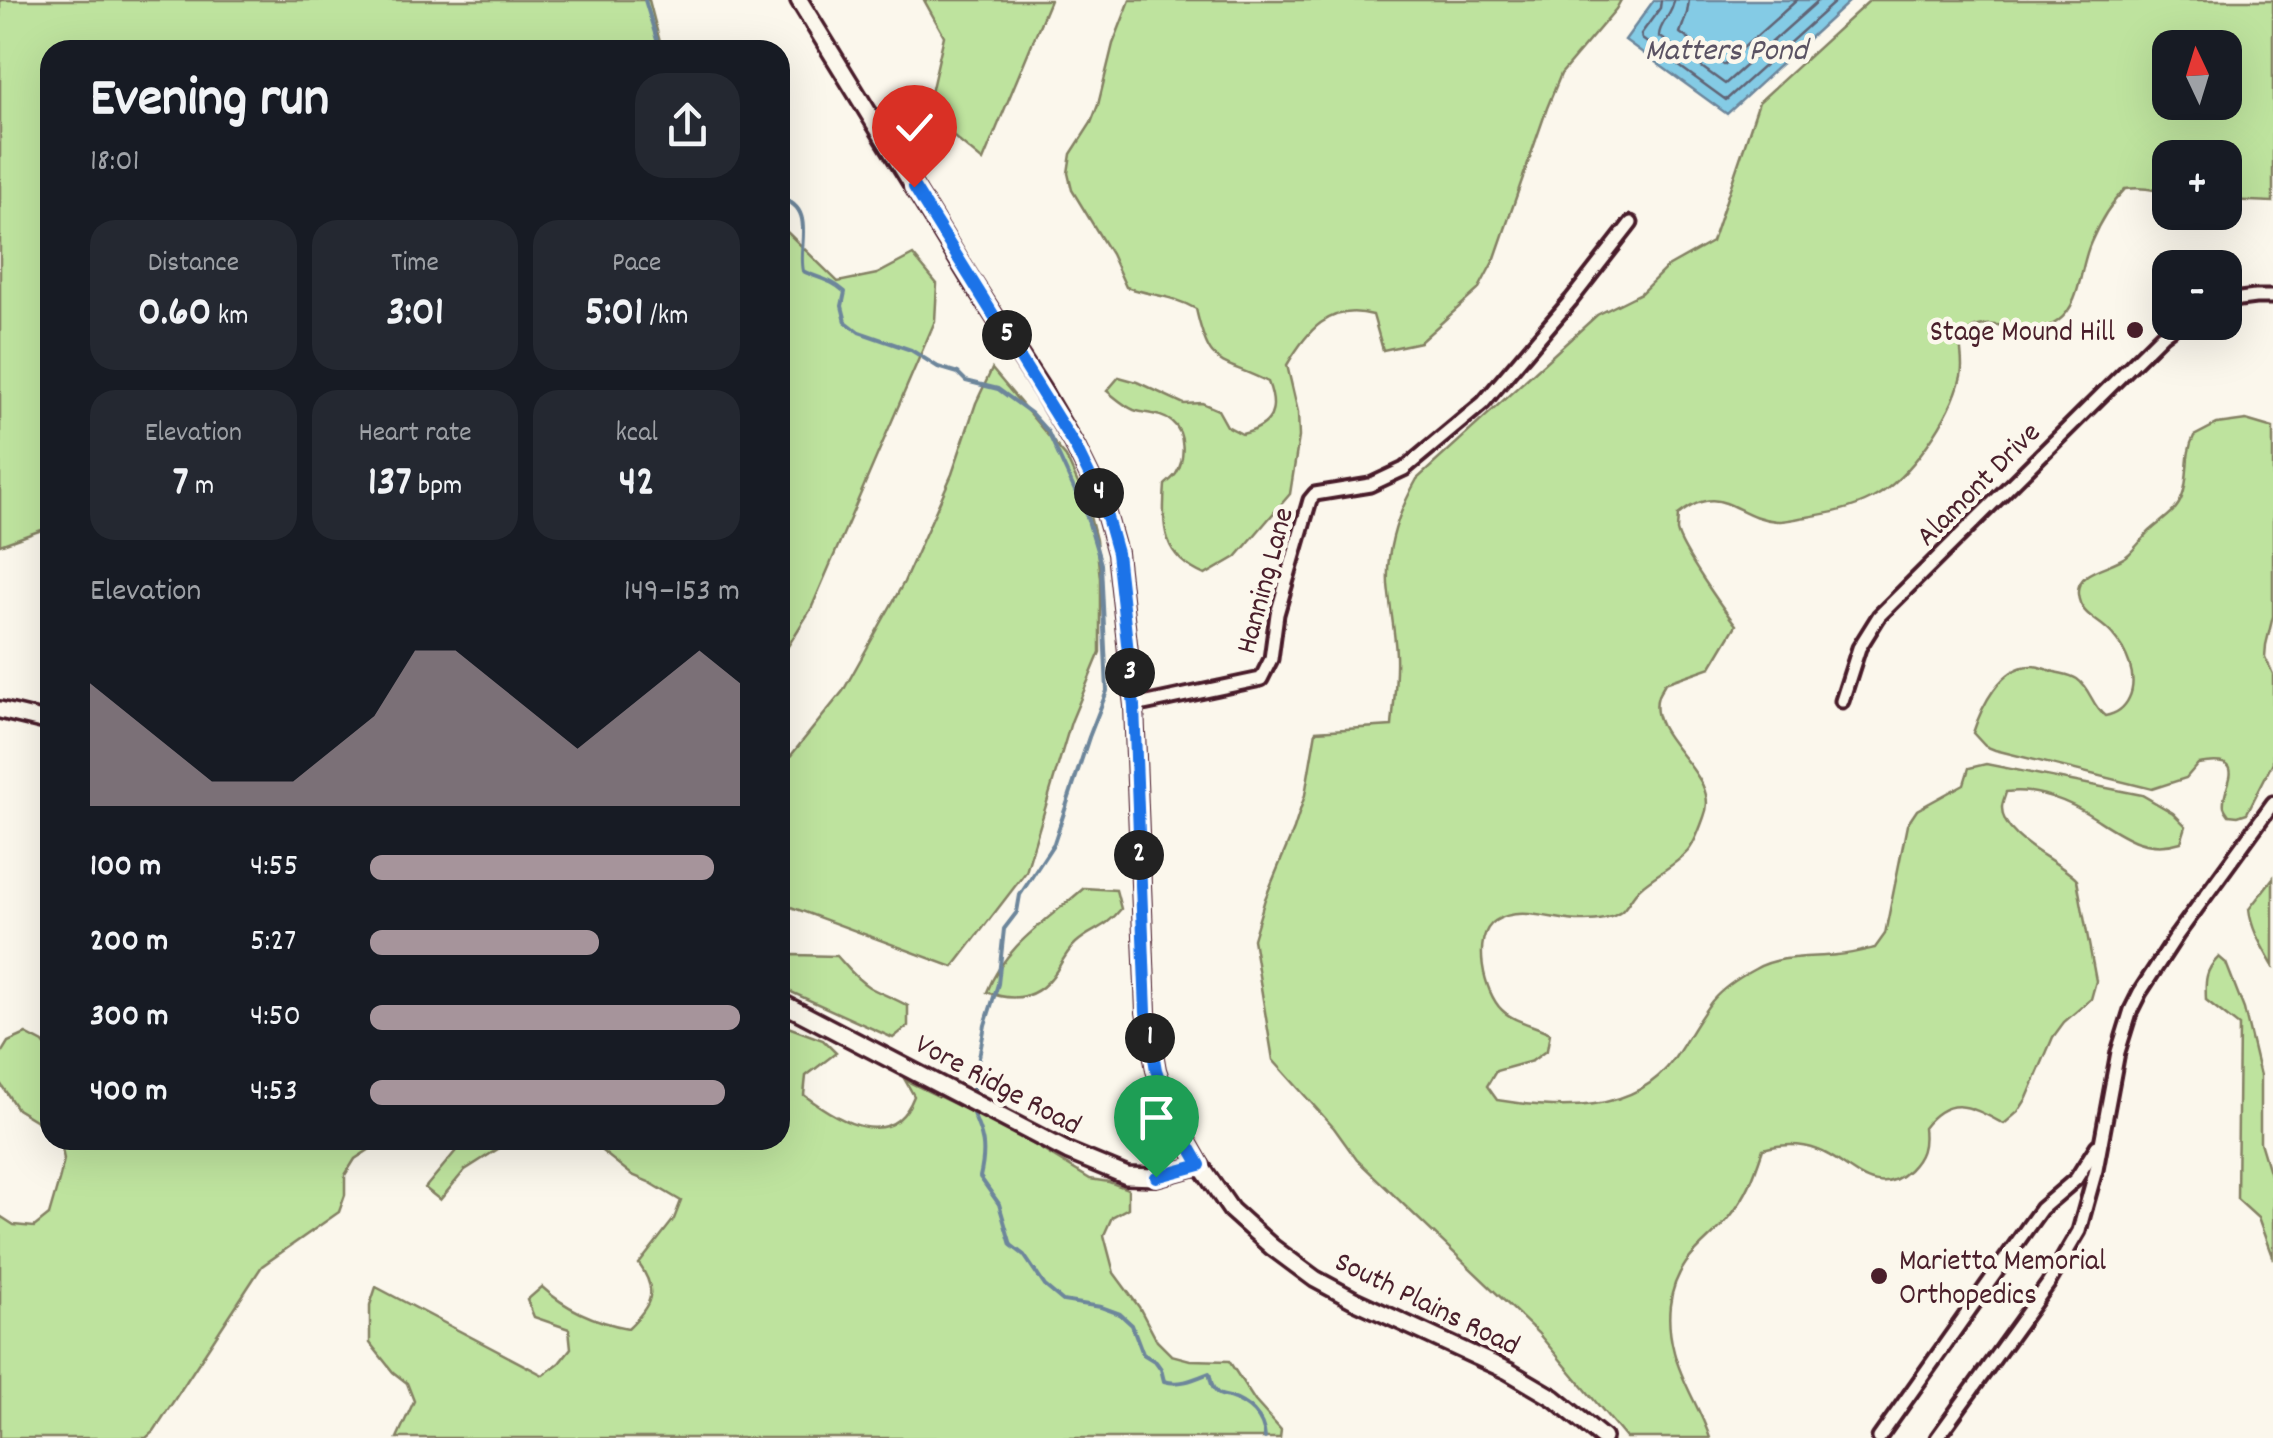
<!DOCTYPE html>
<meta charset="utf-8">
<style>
:root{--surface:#171b24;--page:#242831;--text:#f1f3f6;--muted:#9ea1a6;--accent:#a6949b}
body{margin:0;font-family:Dekko,sans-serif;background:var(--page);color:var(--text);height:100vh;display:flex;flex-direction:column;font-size:38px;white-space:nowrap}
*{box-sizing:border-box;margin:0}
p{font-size:32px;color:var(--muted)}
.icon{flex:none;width:55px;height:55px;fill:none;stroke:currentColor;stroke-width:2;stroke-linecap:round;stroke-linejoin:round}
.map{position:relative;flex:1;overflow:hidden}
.drawer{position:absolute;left:40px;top:40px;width:750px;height:1110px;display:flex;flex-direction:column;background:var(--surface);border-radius:30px;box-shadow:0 10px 40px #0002}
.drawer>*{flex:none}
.needle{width:65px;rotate:356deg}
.fabs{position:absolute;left:2152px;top:30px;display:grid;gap:20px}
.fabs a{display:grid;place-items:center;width:90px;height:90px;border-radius:20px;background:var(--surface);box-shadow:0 10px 40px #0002;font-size:50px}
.pin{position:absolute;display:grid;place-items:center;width:85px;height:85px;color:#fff;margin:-102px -42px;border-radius:50% 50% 50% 0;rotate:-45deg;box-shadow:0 0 10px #0007}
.pin .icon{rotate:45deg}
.km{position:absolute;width:50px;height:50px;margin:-25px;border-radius:50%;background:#222;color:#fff;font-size:28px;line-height:50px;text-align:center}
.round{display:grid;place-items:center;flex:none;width:105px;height:105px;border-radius:30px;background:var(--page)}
.overview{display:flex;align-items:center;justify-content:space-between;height:170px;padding:0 50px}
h1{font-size:55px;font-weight:700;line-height:75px}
.stats{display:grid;grid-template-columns:repeat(3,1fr);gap:15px;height:170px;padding:10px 50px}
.stats div{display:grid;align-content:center;border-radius:25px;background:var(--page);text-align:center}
.stats b{font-size:42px;font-weight:700}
.stats small{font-size:28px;font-weight:400}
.stats p{font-size:28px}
.chart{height:280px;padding:20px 50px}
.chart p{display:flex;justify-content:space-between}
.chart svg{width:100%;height:180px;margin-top:10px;fill:var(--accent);opacity:.7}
ul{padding:0 50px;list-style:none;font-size:32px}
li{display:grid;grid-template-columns:160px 120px 1fr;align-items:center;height:75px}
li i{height:25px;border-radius:12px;background:var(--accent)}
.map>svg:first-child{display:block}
.green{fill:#bee39e;stroke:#848164;stroke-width:2.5;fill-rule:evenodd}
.water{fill:#84cbe5;stroke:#6d869b;stroke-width:2.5}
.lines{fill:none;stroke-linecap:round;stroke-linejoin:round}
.shore{stroke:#616475;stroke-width:2.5}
.stream{stroke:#6d869b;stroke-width:4}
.street-casing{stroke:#4a1f2b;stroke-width:19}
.secondary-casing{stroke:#4a1f2b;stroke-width:22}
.street{stroke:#fbf7ec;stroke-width:11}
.secondary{stroke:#fbf7ec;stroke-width:15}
.route-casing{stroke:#fff;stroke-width:20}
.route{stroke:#1a73e8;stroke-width:12}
.poi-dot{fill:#4a1f2b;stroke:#fbf7ec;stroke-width:4}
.labels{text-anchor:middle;stroke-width:9;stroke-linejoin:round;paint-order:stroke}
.poi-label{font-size:30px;fill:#4a1f2b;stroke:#fbf7ec;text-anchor:end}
.street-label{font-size:30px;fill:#4a1f2b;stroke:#fbf7ec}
.water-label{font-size:32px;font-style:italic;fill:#5b5363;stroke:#fbf7ec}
</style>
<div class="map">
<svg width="2273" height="1438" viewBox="0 0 2273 1438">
<rect width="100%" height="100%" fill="#fbf7ec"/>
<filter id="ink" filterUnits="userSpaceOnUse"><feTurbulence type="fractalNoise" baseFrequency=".01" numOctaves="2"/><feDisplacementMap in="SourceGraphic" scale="20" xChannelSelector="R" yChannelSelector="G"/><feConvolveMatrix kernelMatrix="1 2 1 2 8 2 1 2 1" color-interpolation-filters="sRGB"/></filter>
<g filter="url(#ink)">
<g class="green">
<path d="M0,0H649L662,50H50V527L0,545Z"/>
<path d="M924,0H1050L983,161L955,138L933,109L931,93L944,36Z"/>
<path d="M1130,0H1621L1616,9L1561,74L1547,108L1495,258L1478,290L1420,342L1383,350L1373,315C1329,303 1307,331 1287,365L1298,412L1299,437L1290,494L1236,557L1205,575C1162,557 1162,528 1165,485C1168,482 1173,478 1176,474C1185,460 1186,433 1172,422C1161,413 1145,414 1134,410C1123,405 1116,398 1107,391L1119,377L1137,382L1184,404L1202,403L1218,410L1227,426L1242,434C1273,426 1279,411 1268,382C1218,357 1210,371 1196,309C1172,295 1152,296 1126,287L1111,254L1072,190L1068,173L1071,154L1091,123L1098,105L1113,44Z"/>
<path d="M1870,0H2273V202L2225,200V158H2170V195C2155,188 2141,187 2125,189C2110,204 2099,223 2091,242C2079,268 2082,303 2058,321C2034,340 1999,317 1973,328C1968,331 1964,335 1960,338C1960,350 1964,364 1961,376C1952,416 1910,478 1873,498C1852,509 1831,513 1807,517C1798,518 1787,521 1777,521C1733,518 1723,480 1678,515C1678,516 1677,529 1677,531C1681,549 1723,609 1736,625L1711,667L1665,683C1665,683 1658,695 1658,696C1644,738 1723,774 1704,817C1700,828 1695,843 1688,851C1675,866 1654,875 1640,888C1632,895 1628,906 1621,912C1611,919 1596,921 1584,921C1556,922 1521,904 1495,921C1471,937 1484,993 1502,1010C1514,1022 1535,1025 1550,1033L1547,1050L1532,1061L1496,1071L1487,1086L1497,1100C1557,1110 1634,1115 1674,1059C1687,1040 1698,1019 1712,1001C1722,989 1740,977 1755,969C1779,955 1810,958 1837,955C1850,954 1862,951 1875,948L1885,934L1907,825L1917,810L1964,784L1969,768L1986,764L2142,795L2173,813L2186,826L2181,842C2146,853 2123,836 2095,818C2069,801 2036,788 2006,792C2005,797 2002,802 2002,808C2002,839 2057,859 2077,880L2096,981L2091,999L2064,1022L2053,1037L2027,1098L2018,1112L2004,1124C1971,1107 1950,1093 1923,1128C1925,1146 1922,1157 1909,1170C1874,1203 1849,1161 1818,1150C1800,1143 1781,1144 1763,1149C1754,1176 1748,1194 1729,1218C1716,1234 1698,1246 1686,1263C1667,1289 1666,1322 1674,1352C1682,1383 1700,1408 1710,1438H1626L1538,1333L1357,1160L1334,1128L1273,1060L1253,939L1265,899L1294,829L1305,795L1316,731L1392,726C1394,702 1397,678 1396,655C1395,631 1390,608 1388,584C1386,546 1399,511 1417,479L1597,315L1641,293L1666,268L1712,242L1759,102ZM2170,48H2225V102H2170Z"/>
<path d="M780,225L838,282L877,274L913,255L937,284L935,321L811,609L780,659Z"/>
<path d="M992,369L1066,457L1086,501L1096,540L1100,578V652L1071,722L1026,872L953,967L780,903V769L843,691L904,582L952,474L976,403Z"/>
<path d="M2246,420L2273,428V616L2266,645L2265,657L2273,674V762L2247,813L2238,816L2229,815C2227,812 2225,810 2224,807C2220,788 2254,754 2198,764L2186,778L2152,789L1995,750L1985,746L1973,733C1981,708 2001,665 2032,666C2040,666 2047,670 2055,672C2062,674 2071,675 2077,679C2090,688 2092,706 2105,716C2116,714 2124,709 2129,698C2139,677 2126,650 2112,634C2099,619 2080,616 2078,594C2076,568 2115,568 2129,554C2137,546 2143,538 2150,531C2162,520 2177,512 2182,497C2190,478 2184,455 2194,436L2217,424Z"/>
<path d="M2273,878V966C2263,948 2251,930 2249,909Z"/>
<path d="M1084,888L1116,890L1121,909C1104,930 1093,928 1076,943C1068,950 1062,961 1057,970C1040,997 1017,1004 987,992C1005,945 1048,920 1084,888Z"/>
<path d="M794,955L837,956C847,967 856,979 869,987C881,994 895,998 908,1006V1026L893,1038L780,987V956Z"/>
<path d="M2219,957L2226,963L2244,1009L2260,1076V1142L2273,1185V1259L2258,1218L2237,1199L2239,1026L2206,1000C2205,981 2205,970 2219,957Z"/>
<path d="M780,1024L823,1040L836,1053L806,1076L804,1095C838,1121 892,1153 914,1096L905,1080L1013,1132L1090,1179L1109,1182L1128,1189V1208L1112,1217L1104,1235L1114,1273L1139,1307L1157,1341L1171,1355L1190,1360L1229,1361L1255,1401L1281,1430L1280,1438H397L414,1401L407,1383L393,1372L370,1343V1305L376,1287L543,1375L559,1363L571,1348L569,1329L534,1317L527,1300L542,1287C566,1309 595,1322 628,1328C651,1306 659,1292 639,1264L674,1219L681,1201L649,1182L632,1175L588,1140H780Z"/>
<path d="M26,1034L43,1043L50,1052V1129L17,1109L0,1083V1055L8,1042Z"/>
<path d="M60,1140H384L355,1159L345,1175V1195L339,1212L262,1266L154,1431L146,1438H0V1216L14,1225L34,1227L49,1215L60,1177L64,1159Z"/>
<path d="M465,1140H512L465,1170L440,1200L425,1188Z"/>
</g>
<path class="water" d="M1654,0H1851L1727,114L1625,40Z"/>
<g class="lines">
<g class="shore">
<path d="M1661,0L1660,8L1641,34L1642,39L1726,100L1837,0"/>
<path d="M1674,0C1673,15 1659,23 1659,36L1725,84L1819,0"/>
<path d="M1689,0L1687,13L1680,33L1724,65L1797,0"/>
</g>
<g class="stream">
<path d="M645,0L660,50"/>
<path d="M780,198C817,208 797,245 803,271C819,279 831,279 845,292L842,306L846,322L859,332L911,350L938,367L958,373L966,381L998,389L1031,413L1048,432L1087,517L1101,564L1107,691L1089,737L1054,843L1020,895L1017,912L1004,929L998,984L985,1025L972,1095"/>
<path d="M971,1109C983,1136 987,1147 980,1177L999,1204L1011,1245L1024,1255L1045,1286L1063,1301L1101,1307L1120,1314L1132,1325L1143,1354L1156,1362L1161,1369L1164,1381C1180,1386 1194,1379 1209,1373C1211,1379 1211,1385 1214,1389C1219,1396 1222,1395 1229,1397C1248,1403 1264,1417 1265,1438"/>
</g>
<g class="street-casing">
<g id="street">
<path d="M2225,301L2255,297H2273"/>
<path d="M1842,701L1859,648L1879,616L2162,335L2179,322"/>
<path d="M1134,706L1261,679L1271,659L1277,614L1310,500L1315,494L1370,485L1404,469L1483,403L1571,300L1631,223"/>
<path d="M1879,1438L2028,1227L2041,1209L2076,1179L2097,1146"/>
<path d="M1937,1438L2048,1284L2079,1231L2096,1170L2118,1052L2131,1010L2140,992L2177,935L2273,803"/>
</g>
</g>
<g class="secondary-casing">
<g id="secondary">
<path d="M799,0L969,277L1042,390L1076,448L1103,503L1117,553L1134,706L1146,1012L1156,1070L1172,1116L1200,1165L1231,1210L1272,1247L1315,1279L1354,1300L1508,1371L1554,1398L1603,1438"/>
<path d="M0,710L50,722"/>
<path d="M780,1002L1069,1152L1127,1176L1156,1177L1200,1165"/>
</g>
</g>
<use href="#street" class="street"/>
<use href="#secondary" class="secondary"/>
</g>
</g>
<g class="lines" filter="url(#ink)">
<g class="route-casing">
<path id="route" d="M914,187L1076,448L1103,503L1117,553L1134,706L1146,1012L1156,1070L1172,1116L1200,1165L1156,1177"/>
</g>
<use href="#route" class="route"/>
</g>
<g class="poi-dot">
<circle cx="2135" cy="330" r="10"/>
<circle cx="1879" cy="1276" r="10"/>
</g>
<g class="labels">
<g class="poi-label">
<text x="2115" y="340">Stage Mound Hill</text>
<text x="1899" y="1269" text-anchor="start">Marietta Memorial<tspan x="1899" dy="34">Orthopedics</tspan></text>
</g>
<g class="street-label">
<text transform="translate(1977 483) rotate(-45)" y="10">Alamont Drive</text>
<text transform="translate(1263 580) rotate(-75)" y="10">Hanning Lane</text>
<text transform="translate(999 1083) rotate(28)" y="10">Vore Ridge Road</text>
<text transform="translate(1428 1302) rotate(26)" y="10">South Plains Road</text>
</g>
<g class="water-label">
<text x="1726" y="59">Matters Pond</text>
</g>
</g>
</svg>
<div class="fabs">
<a><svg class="needle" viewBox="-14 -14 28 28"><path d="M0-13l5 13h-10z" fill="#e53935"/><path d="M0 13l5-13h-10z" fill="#9ea1a6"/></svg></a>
<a>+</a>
<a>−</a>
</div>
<div class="pin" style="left:1156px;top:1177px;background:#1e9e55"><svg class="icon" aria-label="arrive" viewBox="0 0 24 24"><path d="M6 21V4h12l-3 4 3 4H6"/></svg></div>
<div class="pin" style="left:914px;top:187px;background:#d93025"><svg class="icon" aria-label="check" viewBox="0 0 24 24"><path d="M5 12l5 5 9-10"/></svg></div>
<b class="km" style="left:1150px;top:1038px">1</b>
<b class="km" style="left:1139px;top:855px">2</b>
<b class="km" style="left:1130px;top:673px">3</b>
<b class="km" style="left:1099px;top:493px">4</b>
<b class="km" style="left:1007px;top:335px">5</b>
<section class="drawer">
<div class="overview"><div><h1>Evening run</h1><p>18:01</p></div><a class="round"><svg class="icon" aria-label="share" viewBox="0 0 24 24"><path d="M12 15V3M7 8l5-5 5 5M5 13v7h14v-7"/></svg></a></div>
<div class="stats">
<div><p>Distance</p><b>0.60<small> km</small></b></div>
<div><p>Time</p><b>3:01</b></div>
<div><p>Pace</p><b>5:01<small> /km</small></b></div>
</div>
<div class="stats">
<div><p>Elevation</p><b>7<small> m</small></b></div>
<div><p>Heart rate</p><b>137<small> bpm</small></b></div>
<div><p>kcal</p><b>42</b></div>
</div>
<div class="chart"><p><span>Elevation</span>149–153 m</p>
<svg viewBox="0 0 160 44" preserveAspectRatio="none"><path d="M0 44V14L10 22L20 30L30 38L40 38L50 38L60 30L70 22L80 6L90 6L100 14L110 22L120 30L130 22L140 14L150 6L160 14V44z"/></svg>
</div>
<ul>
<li><b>100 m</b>4:55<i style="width:93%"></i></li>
<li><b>200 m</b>5:27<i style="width:62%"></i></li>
<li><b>300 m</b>4:50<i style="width:100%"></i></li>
<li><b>400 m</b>4:53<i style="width:96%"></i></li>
</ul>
</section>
</div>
